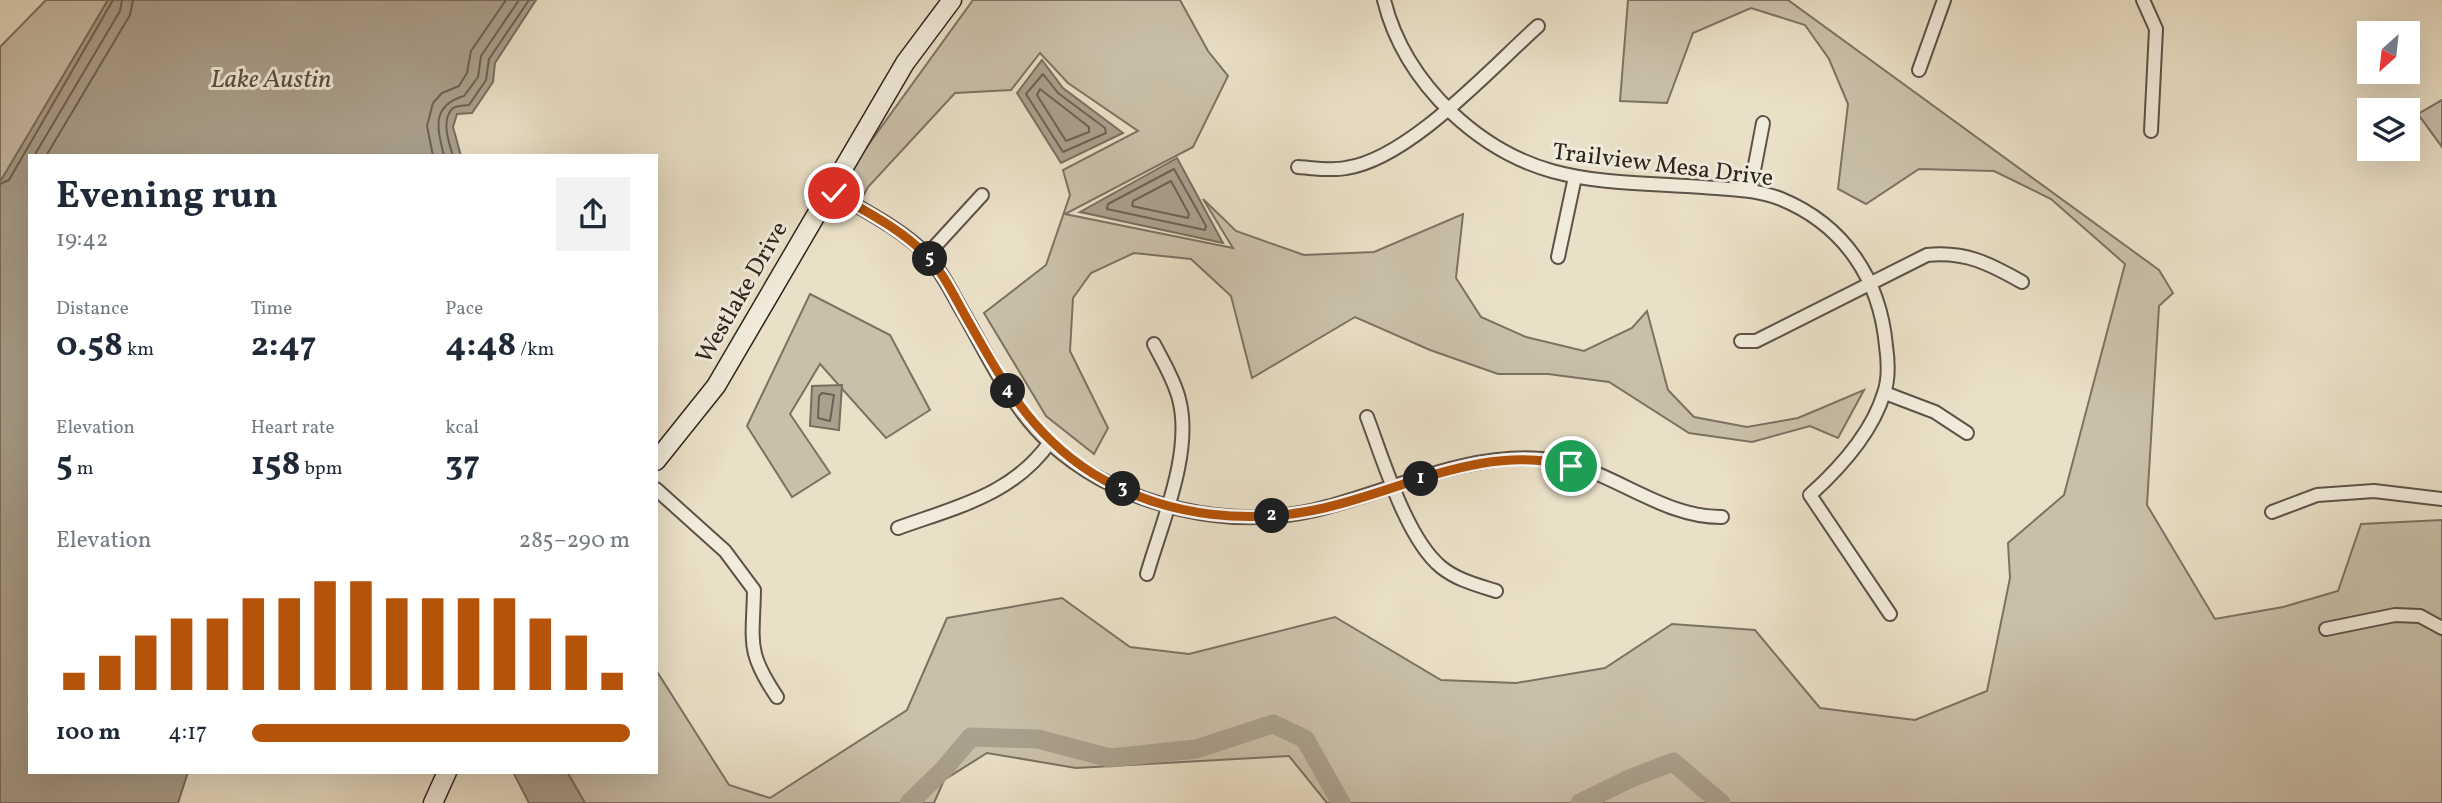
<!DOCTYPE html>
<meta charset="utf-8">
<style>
:root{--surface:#fff;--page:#f2f2f3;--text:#1f2937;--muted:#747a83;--accent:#b45309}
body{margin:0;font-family:Vollkorn,serif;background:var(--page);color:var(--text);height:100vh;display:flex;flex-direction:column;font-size:26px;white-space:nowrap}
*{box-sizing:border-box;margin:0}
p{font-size:23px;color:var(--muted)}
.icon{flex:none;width:38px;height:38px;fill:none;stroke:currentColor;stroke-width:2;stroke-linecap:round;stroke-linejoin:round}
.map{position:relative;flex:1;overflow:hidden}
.sheet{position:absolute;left:28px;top:154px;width:630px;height:620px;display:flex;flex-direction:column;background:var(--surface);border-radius:0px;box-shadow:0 7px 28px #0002}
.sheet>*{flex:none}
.needle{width:46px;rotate:207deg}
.buttons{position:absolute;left:2357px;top:21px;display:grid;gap:14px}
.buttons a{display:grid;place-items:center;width:63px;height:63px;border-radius:0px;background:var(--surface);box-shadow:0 7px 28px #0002;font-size:35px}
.pin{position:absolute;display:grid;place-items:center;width:60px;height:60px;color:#fff;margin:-30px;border:4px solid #fff;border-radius:50%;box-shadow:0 2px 7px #0007}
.km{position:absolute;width:35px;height:35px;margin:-18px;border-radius:50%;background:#222;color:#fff;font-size:19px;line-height:35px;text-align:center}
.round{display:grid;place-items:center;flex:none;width:74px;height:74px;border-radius:0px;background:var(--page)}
.headline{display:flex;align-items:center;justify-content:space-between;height:119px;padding:0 28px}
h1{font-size:38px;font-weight:700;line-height:52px}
.metrics{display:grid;grid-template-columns:repeat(3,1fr);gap:10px;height:119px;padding:7px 28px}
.metrics div{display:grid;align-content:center}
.metrics b{font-size:35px;font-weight:700}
.metrics small{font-size:19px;font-weight:400}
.metrics p{font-size:19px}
.chart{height:196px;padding:14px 28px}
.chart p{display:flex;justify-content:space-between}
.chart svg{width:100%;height:126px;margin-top:7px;stroke:var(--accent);stroke-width:6}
ul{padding:0 28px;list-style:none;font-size:23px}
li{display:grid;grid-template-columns:112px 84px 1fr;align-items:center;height:52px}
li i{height:18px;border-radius:9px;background:var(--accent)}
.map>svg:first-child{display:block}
.green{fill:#cac0aa;stroke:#7c7263;stroke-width:2}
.water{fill:#aaa08d;stroke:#786e60;stroke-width:2}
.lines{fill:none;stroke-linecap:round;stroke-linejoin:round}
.shore{stroke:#6c6254;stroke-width:2}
.river{stroke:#aaa08d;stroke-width:19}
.street-casing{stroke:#5d5247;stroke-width:16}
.secondary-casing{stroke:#2e231c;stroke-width:21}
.street{stroke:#f1ebdb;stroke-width:12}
.secondary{stroke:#f1ebdb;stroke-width:18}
.route-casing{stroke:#fff;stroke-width:14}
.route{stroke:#b45309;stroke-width:9}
.labels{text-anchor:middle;stroke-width:6;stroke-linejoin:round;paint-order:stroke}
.street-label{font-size:24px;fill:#2e231c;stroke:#f1ebdb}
.water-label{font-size:26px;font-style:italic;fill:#594f44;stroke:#f1ebdb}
</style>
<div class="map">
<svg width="2442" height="803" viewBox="0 0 2442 803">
<rect width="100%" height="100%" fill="#eae0c7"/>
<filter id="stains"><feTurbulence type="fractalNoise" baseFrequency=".00286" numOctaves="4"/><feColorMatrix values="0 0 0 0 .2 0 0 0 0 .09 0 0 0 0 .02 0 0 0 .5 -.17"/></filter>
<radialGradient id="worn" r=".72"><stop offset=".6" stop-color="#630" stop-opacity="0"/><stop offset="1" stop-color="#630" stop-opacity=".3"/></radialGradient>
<g class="green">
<path d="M46,0H108L0,183V47Z"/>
<path d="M973,0H1180L1208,51L1228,76L1193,147L1065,214L1233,248L1203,199L1236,231L1304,255L1374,252L1463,214L1456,278L1481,317L1526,337L1584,351L1632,328L1647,311L1668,390L1694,417L1747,427L1798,418L1864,390L1838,438L1810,426L1752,442L1689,433L1609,382L1548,374H1498L1430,350L1355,317L1252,378L1231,296L1191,259L1134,253L1091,273L1073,298L1070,351L1108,428L1094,454L1046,416L984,313L1046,265L1070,195L1063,170L1138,131L1068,83L1040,53L1011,90L955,93L868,187L861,200L847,190L843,180Z"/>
<path d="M1628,0H1788L2159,270L2173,293L2159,306L2147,505L2215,619L2283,607L2338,591L2361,524L2442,520V803H1327L1289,756L1076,768L987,753L944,780L934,803H585L567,772H656V670L729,785L770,798L907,710L947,618L1062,598L1130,647L1189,654L1335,617L1441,680L1516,683L1605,668L1672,624L1755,630L1820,708L1915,720L1987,691L2010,578L2008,543L2064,495L2125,264L2051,199L1994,171L1919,169L1866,204L1838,189L1848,104L1829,59L1805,25L1751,8L1693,33L1667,103L1620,101Z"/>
<path d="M2442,100V147L2418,114Z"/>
<path d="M810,294L890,335L930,410L886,438L820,364L790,414L830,473L792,497L747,426Z"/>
</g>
<g class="water">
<path d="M108,0H536L495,63L493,82L472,113L457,114L453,127L461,156H30V772H188L178,803H0V182Z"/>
<path d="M1042,60L1063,88L1123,133L1061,163L1017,93Z"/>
<path d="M1177,158L1223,243L1080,212Z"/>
<path d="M842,385L839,430L810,426L812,386Z"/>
<path d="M513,772H567L585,803H529Z"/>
</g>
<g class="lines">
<g class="shore">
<path d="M1043,74L1058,93L1105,128L1106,133L1063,152L1026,94Z"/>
<path d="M1040,89L1089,127V132L1066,141L1037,95Z"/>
<path d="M34,156L120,11L122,0"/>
<path d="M46,156L130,15L133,0"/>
<path d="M433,156L427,126L433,103L442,93L459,86L467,73L471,51L506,0"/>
<path d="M444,156C437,127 431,106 464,96L478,77L481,56L519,0"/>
<path d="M453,156C449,143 441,121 452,109C456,105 464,106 469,105L486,80L489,59L529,0"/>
<path d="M1174,169L1206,226L1205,230L1107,209L1108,204Z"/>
<path d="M1171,181L1189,214L1188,218L1132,206L1133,201Z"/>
<path d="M0,184L9,180L113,0"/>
<path d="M822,393L834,395L830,421L818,418L819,396Z"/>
</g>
<g class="river">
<path d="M909,803L944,769L971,737L1038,739L1110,758L1196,749L1273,724L1305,739L1341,803"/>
<path d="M1580,803L1629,779L1673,762L1721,803"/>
</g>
<g class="street-casing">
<g id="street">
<path d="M1384,0C1395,45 1418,80 1451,112C1530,187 1601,180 1703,187C1729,189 1756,189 1781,199C1844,225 1880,279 1886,346C1888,360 1889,379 1884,393C1872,433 1840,468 1810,495L1890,614"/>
<path d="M2143,0L2156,29L2151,131"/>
<path d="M1919,70L1944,0"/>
<path d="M1298,167C1313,168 1331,171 1346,168C1409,159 1490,69 1538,26"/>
<path d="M830,190C862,210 899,227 926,254C940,269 950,289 960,307C987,353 1010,407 1050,443C1122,508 1234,533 1327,507C1397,488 1468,453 1542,459C1605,463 1658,518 1722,517"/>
<path d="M1750,191L1763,123"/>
<path d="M927,255L982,195"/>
<path d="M1558,257L1575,177"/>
<path d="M1741,341H1756L1927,255C1966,251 1990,264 2022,282"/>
<path d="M1885,393L1935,412L1967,433"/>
<path d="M1367,417C1383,459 1406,538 1441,567C1457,580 1477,585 1496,591"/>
<path d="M656,489L725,551L754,590C753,643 746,651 777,697"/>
<path d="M2272,512L2317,495L2374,491L2442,499"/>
<path d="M898,528C956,507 1013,495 1050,442"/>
<path d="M1147,574C1162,522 1193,452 1179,399C1174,379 1163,362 1154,344"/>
<path d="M2326,629L2395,615L2420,616L2442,628"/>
</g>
</g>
<g class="secondary-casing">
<g id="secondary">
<path d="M656,461L716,386L905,63L952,0"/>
<path d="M433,803L447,772"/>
</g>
</g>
<use href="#street" class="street"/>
<use href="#secondary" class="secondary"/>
</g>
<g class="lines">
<g class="route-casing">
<path id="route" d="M834,193C865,211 901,229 926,255C943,272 954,296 966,317C1004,384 1034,441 1104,480C1170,517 1251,525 1324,508C1406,489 1485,443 1571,466"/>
</g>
<use href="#route" class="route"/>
</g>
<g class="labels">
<g class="street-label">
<text transform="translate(1663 164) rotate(7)" y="8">Trailview Mesa Drive</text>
<text transform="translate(741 292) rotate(-60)" y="8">Westlake Drive</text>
</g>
<g class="water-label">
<text x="271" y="87">Lake Austin</text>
</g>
</g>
<rect width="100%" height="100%" filter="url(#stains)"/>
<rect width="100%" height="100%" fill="url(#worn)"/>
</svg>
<div class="buttons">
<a><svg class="needle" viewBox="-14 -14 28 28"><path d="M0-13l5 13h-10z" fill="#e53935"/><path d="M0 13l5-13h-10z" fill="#747a83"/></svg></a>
<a><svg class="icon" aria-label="layers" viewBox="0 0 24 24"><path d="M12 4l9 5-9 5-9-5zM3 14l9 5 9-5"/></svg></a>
</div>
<div class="pin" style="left:1571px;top:466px;background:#1e9e55"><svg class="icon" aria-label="arrive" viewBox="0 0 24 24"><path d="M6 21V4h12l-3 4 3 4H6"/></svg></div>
<div class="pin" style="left:834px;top:193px;background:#d93025"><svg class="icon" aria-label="check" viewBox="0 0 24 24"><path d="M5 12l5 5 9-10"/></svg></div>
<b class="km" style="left:1421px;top:479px">1</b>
<b class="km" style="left:1272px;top:516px">2</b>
<b class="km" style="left:1123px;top:489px">3</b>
<b class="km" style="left:1008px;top:391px">4</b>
<b class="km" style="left:930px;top:259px">5</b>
<section class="sheet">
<div class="headline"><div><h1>Evening run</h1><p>19:42</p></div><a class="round"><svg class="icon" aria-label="share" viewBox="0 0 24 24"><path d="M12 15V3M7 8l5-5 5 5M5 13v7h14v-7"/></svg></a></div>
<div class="metrics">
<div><p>Distance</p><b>0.58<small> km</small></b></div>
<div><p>Time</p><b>2:47</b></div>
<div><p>Pace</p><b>4:48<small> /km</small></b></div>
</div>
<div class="metrics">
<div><p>Elevation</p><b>5<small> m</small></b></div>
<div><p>Heart rate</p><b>158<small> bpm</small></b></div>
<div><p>kcal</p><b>37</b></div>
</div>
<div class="chart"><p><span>Elevation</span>285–290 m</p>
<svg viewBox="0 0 160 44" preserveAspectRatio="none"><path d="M5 44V38M15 44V32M25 44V25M35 44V19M45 44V19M55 44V12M65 44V12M75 44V6M85 44V6M95 44V12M105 44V12M115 44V12M125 44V12M135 44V19M145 44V25M155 44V38"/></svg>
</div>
<ul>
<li><b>100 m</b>4:17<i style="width:100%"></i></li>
</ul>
</section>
</div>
